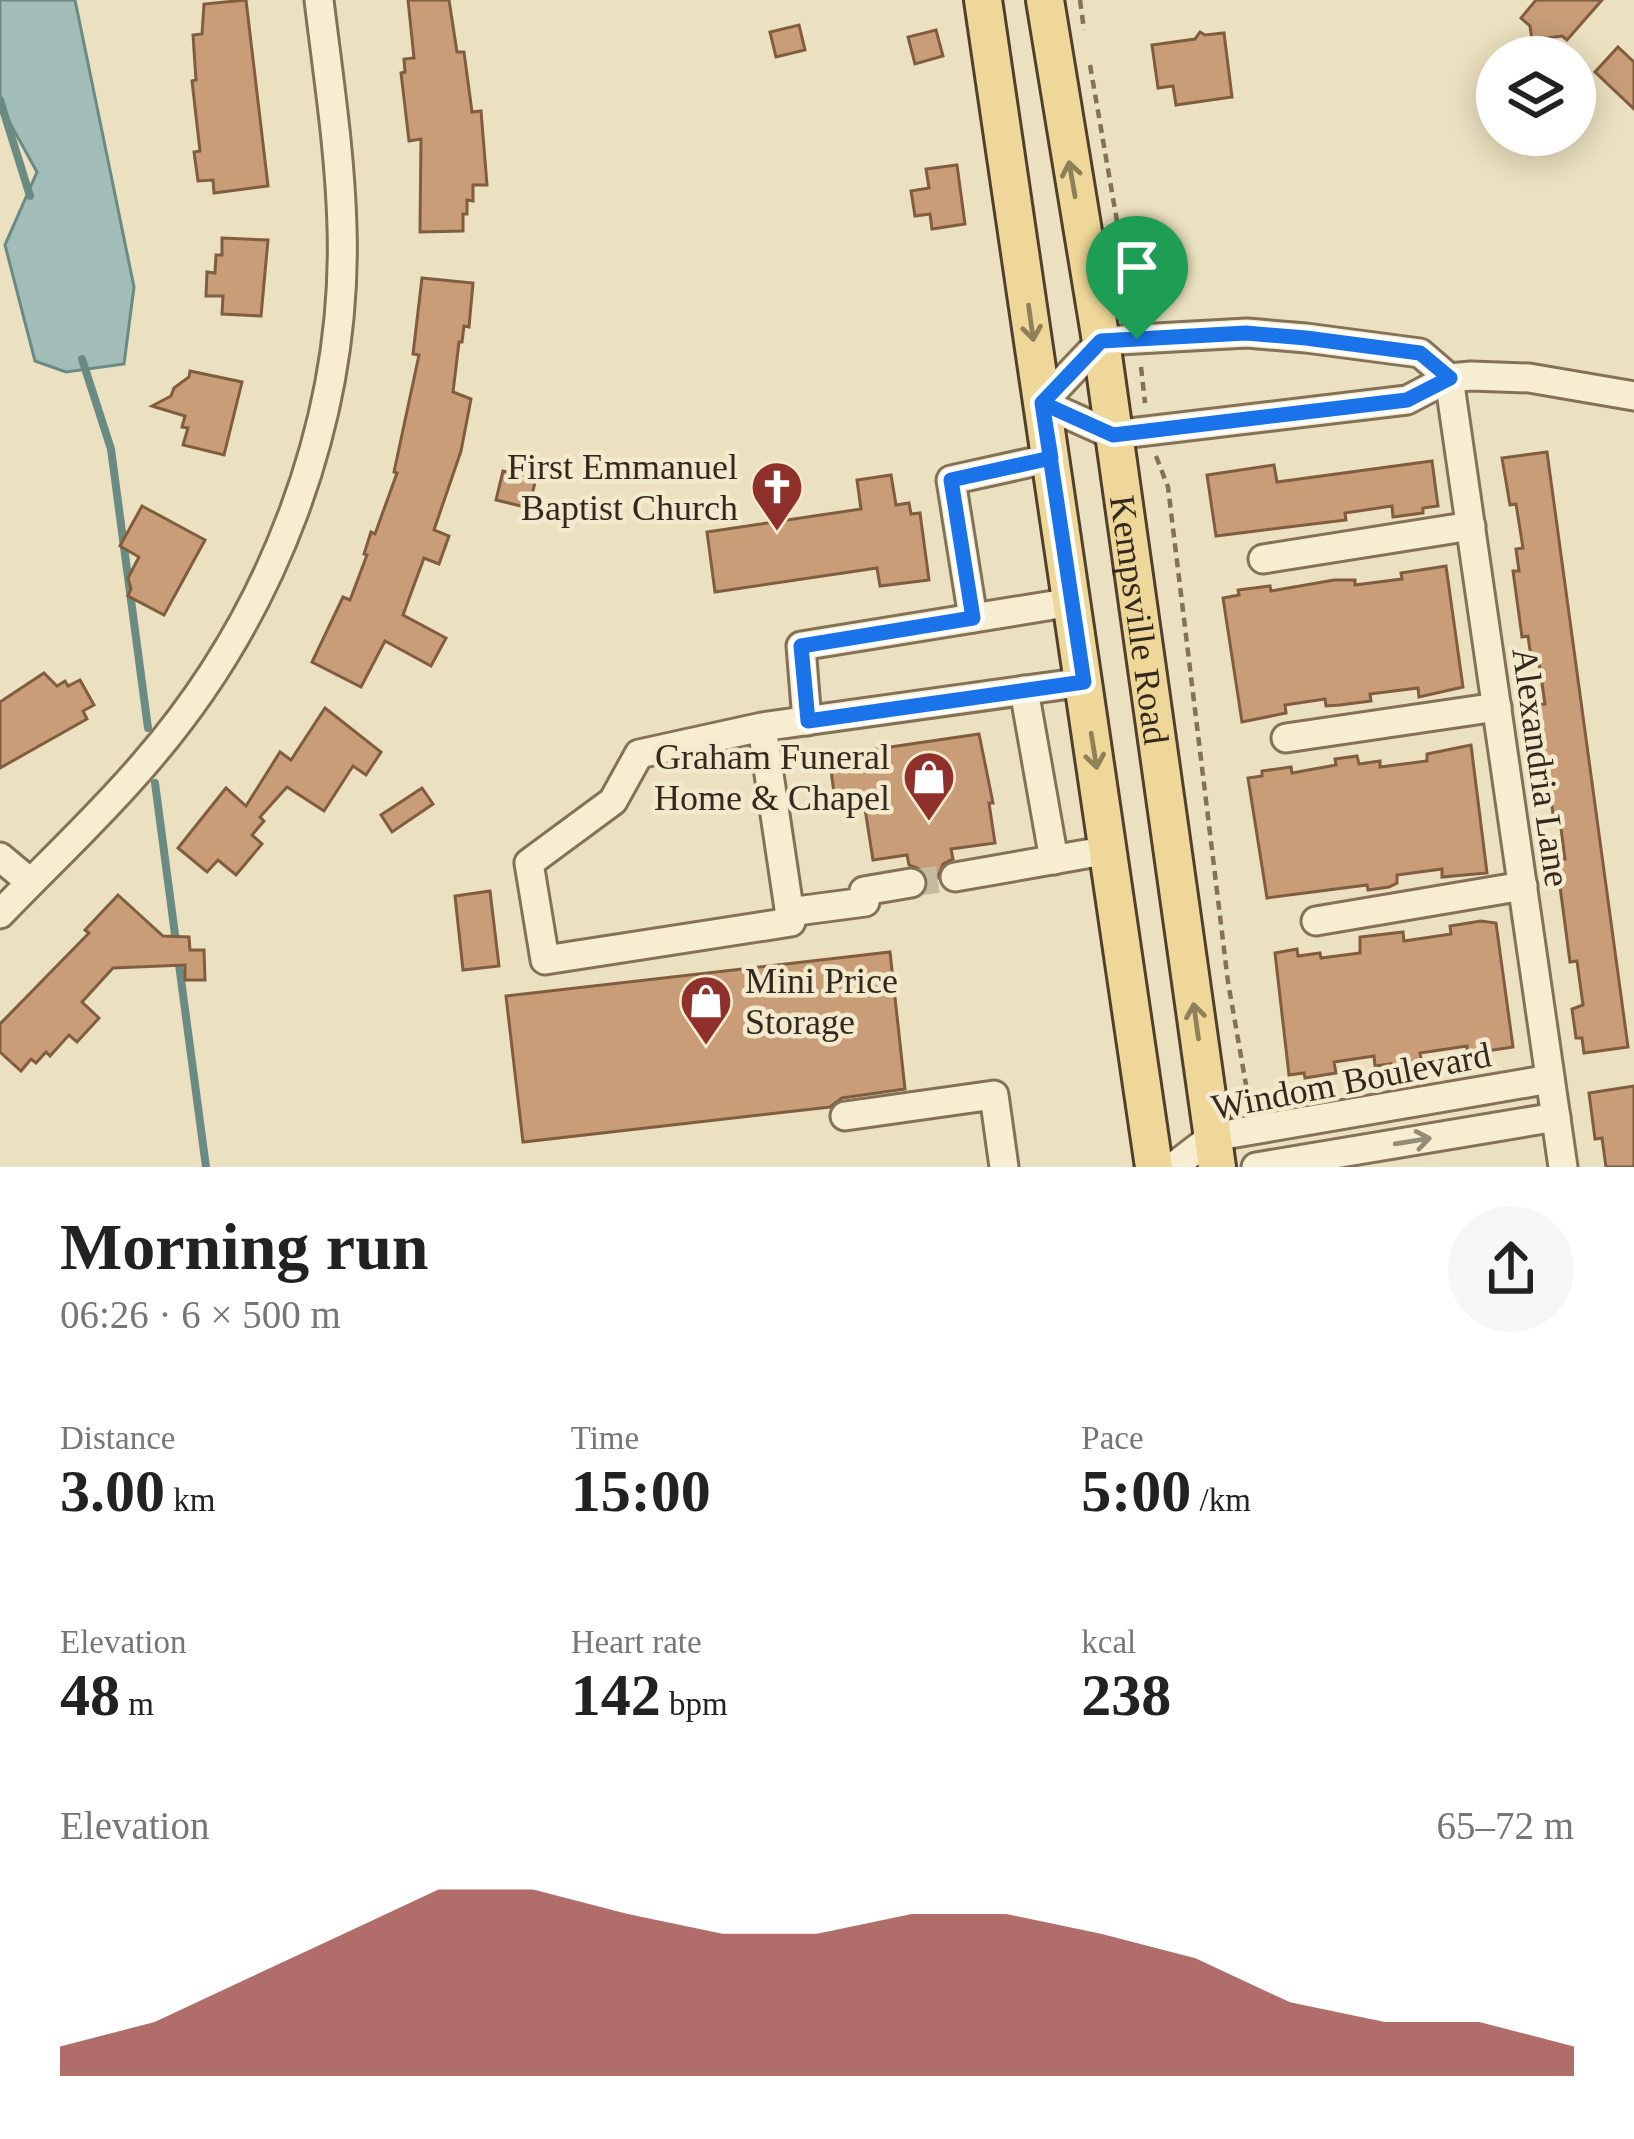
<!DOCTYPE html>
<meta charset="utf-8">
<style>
:root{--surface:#fff;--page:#f6f6f6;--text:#222;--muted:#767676;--accent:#8f302b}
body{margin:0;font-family:"Times New Roman",serif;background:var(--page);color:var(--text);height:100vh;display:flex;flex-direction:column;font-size:45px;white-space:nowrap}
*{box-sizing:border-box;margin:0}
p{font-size:39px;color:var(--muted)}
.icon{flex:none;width:66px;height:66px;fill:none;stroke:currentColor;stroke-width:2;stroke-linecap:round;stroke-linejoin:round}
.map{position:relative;height:1167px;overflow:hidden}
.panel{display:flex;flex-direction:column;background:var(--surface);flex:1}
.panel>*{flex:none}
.buttons{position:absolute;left:1476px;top:36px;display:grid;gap:24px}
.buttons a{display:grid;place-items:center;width:120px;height:120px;border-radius:50%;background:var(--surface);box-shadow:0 6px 30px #0003;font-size:60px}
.pin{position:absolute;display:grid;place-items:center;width:102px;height:102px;color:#fff;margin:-123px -51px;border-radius:50% 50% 50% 0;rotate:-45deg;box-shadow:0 0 12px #0007}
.pin .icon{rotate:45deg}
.round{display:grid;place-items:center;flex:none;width:126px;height:126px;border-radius:63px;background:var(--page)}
.overview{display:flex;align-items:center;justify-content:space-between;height:204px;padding:0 60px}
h1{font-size:66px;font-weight:700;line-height:90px}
.figures{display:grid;grid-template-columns:repeat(3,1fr);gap:18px;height:204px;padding:12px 60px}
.figures div{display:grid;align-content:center}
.figures b{font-size:60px;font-weight:700}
.figures small{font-size:33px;font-weight:400}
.figures p{font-size:33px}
.chart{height:336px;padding:24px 60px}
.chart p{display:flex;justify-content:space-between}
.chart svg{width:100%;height:216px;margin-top:12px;fill:var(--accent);opacity:.7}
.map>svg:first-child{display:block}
.water{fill:#a2bdb7;stroke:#6a8a84;stroke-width:3}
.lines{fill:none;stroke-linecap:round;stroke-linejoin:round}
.stream{stroke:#6a8a84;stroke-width:8}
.building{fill:#c89d77;stroke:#815d3f;stroke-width:3}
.minor-tunnel{stroke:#c6bb9e;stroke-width:27;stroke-dasharray:27 14;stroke-linecap:butt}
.minor-casing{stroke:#837158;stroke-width:33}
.major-casing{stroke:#513f2d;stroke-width:42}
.path{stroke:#837158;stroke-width:4.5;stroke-dasharray:9 6;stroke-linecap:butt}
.minor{stroke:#f7eed2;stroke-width:27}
.major{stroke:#eed798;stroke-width:36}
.oneway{stroke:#90805a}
.oneway2{stroke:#958c77}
.route-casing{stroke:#fff;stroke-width:24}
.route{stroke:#1a73e8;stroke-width:15}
.labels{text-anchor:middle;stroke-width:9;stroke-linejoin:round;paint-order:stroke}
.poi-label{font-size:36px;fill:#33291c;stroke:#f3eace;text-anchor:end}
.street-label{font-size:36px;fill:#33291c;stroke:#f3eace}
</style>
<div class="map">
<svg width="1634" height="1167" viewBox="0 0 1634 1167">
<rect width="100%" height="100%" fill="#ebe0bf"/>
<path class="water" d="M0,0H75L134,287L124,364L66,372L35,361L5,245L37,172L0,105Z"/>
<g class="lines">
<g class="stream">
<path d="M0,100L30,196"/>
<path d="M82,359L111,449L148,728"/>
<path d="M155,783L176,942"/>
<path d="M178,957L206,1167"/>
</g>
</g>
<g class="building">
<path d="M246,0L268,186L214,193L213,180L198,181L194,152L200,151L192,81L196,80L193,35L202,34L204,4Z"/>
<path d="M408,0H449L457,52H464L472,112L481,111L487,185H473V201L467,200V214H463V231L420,232L421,139L409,141L401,73L405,72L404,59L414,58Z"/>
<path d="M1536,0H1602L1567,40L1562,36L1532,40L1530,26L1521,18Z"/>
<path d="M799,25L805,50L776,57L770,32Z"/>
<path d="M936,30L943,56L915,64L908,37Z"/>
<path d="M1200,32L1205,35L1224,33L1232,97L1176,105L1173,86L1158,88L1152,45L1195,39Z"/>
<path d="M1618,47L1634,62V109L1595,72Z"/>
<path d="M957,165L965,224L932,229L930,214L915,216L911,191L929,188L926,169Z"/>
<path d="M222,238L268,240L261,316L222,314L223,296H206L207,272L215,273L216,255H222Z"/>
<path d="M422,278L473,283L469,327L464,326L462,342H459L453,392L471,399L461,451L434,530L449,536L439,564L424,558L403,615L446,638L431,666L385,641L361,687L312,662L343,597L350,600L367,555L364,554L371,532L375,534L397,473L394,472L419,355L413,354Z"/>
<path d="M190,371L242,382L224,455L183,445L188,428L182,427L185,416L152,406L171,396L174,388L189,377Z"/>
<path d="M1547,452L1628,1047L1584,1053L1582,1038H1576L1572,1009L1583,1005L1577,961L1570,962L1559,879L1562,878L1559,860L1565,859L1559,813L1553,814L1550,792L1543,793L1534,724L1540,723L1537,705L1545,704L1538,656L1531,657L1528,636L1522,637L1513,571H1519L1516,549L1523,548L1516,504L1510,505L1502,458Z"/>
<path d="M1432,461L1438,506L1423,508V513L1393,517L1392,506L1345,513L1346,520L1216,536L1207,475L1274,465L1277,482Z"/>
<path d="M503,471L536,478L529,508L496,500Z"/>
<path d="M891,475L896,505L909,503L911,514L920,513L929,580L880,586L877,568L715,592L707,532L861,509L857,480Z"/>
<path d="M142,506L205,540L164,615L128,596L131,589L128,578L139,557L120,546Z"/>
<path d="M1446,566L1463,687L1419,697L1418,688L1370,694L1371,701L1340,705L1326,706L1325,699L1285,705L1286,713L1242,722L1223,598L1239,595L1238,590L1270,586L1271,591L1334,580H1355V585L1402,579L1401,573Z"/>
<path d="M44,673L57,686L65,681L68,686L80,680L94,705L83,711L87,719L0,768V702Z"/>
<path d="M325,708L381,752L366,775L353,766L324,811L287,787L260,817L264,821L252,835L262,844L236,875L218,860L207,872L178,848L226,788L246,806L280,752L291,760Z"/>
<path d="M979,734L993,803H989L995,843L951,849L953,859L943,864L937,879L929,881L924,871L909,865L907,855L873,860L863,796L835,800L829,756Z"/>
<path d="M1471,745L1487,873L1442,877V869L1397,875V883L1389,887L1368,890L1367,885L1267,898L1248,778L1262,776V771L1291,767L1292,773L1336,765L1335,759L1357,756L1359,764L1380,761V767L1427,761V754Z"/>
<path d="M422,788L433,804L392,832L381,815Z"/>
<path d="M490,891L499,966L463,970L455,896Z"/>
<path d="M118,895L163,936L189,937L190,950H204L205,980H185V965L113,968L82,1002L99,1018L77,1042L69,1035L50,1056L46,1052L36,1063L31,1059L21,1071L0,1052V1024L89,933L85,930Z"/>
<path d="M1481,921L1496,923L1513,1047L1487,1051L1467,1050V1046L1420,1053L1422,1064L1392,1068L1391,1064L1375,1066L1374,1056L1334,1062L1336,1073L1305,1078L1304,1073L1289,1075L1275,953L1297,949L1298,956L1320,953L1321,958L1360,953V937L1403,932L1404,941L1451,934L1450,926Z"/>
<path d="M890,952L905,1089L842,1098L830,1107L523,1142L506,996Z"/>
<path d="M1634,1086V1167H1606L1602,1138L1595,1139L1589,1093Z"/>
</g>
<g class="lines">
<path class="minor-tunnel" d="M911,883L955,877"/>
<g class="minor-casing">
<g id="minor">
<path d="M1449,378L1420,353L1306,338L1247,333L1101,341L1042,403L1113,435L1407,400L1449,378L1471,376L1529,378L1634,396"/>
<path d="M1449,378L1563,1167"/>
<path d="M1263,559L1471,526"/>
<path d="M973,618L951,480L1051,458"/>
<path d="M1024,690L1054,860"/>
<path d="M807,721L801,646L1072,602"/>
<path d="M762,727L791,922L545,960L529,863L613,801L639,754L762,727L1084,682"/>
<path d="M1286,738L1497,707"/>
<path d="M0,857L30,882"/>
<path d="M955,877L1109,850"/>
<path d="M789,912L865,902L864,891L911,883"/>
<path d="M0,914C48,864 100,816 145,763C272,617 348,421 342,227C340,151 328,75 319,0"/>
<path d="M1316,921L1523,886"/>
<path d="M845,1116L994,1095L1004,1167"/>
<path d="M1173,1167L1212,1137L1550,1079"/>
<path d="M1256,1167L1556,1117"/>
</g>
</g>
<g class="major-casing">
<g id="major">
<path d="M983,0L1154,1167"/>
<path id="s1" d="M1045,0L1101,341L1217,1167"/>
</g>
</g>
<g class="path">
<path d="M1080,0L1084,30"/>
<path d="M1090,65L1133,314"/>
<path d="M1141,367L1145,403"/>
<path d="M1156,456L1168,487L1228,982L1249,1102"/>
</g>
<use href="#minor" class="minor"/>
<use href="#major" class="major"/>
</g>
<defs><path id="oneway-shaft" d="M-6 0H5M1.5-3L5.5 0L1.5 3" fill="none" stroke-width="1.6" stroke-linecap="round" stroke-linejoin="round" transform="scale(3)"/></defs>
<g class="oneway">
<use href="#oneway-shaft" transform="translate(1072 179) rotate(-100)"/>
<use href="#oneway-shaft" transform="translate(1031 323) rotate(82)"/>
<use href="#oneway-shaft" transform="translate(1094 751) rotate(81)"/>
<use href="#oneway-shaft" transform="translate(1196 1021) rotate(-98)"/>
</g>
<use class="oneway2" href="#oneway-shaft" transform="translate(1413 1141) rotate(-9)"/>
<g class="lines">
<g class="route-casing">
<path id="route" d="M1137,339L1101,341L1042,403L1051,458L951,480L973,618L801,646L808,721L1084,682L1042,403L1113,435L1407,400L1450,378L1420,353L1306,338L1246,333L1137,339"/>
</g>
<use href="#route" class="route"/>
</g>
<defs>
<g id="church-pin" transform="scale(2.7)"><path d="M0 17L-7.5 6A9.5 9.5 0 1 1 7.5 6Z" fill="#8f302b" stroke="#f3eace"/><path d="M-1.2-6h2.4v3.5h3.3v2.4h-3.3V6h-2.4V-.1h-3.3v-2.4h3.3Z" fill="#fff"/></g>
<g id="shop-pin" transform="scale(2.7)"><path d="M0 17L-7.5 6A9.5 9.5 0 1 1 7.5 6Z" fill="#8f302b" stroke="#f3eace"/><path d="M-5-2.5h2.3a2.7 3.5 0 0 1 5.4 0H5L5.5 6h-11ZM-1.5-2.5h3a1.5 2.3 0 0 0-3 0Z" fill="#fff"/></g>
</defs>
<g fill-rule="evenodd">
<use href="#church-pin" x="777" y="487"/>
<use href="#shop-pin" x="929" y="777"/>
<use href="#shop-pin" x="706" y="1001"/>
</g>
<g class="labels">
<g class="poi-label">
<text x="738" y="479">First Emmanuel<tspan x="738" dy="41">Baptist Church</tspan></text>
<text x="890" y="769">Graham Funeral<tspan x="890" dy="41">Home &amp; Chapel</tspan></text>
<text x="745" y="993" text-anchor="start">Mini Price<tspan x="745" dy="41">Storage</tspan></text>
</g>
<g class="street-label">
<text dy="13" stroke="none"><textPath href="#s1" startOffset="627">Kempsville Road</textPath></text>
<text transform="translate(1542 767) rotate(82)" y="13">Alexandria Lane</text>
<text transform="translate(1351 1080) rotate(-11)" y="13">Windom Boulevard</text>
</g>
</g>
</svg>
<div class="buttons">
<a><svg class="icon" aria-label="layers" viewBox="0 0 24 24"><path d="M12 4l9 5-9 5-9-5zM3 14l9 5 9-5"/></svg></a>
</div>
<div class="pin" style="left:1137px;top:339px;background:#1e9e55"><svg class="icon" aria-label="arrive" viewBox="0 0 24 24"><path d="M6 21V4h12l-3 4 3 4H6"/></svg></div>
</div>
<section class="panel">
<div class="overview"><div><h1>Morning run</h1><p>06:26 · 6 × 500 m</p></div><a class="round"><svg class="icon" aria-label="share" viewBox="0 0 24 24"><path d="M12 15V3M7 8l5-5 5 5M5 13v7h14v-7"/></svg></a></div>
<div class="figures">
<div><p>Distance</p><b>3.00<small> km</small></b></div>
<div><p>Time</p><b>15:00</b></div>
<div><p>Pace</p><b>5:00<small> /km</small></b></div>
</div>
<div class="figures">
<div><p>Elevation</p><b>48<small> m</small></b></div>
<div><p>Heart rate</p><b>142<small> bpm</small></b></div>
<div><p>kcal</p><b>238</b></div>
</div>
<div class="chart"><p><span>Elevation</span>65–72 m</p>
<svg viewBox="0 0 160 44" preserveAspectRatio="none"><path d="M0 44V38L10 33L20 24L30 15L40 6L50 6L60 11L70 15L80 15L90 11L100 11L110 15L120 20L130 29L140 33L150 33L160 38V44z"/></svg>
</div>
</section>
